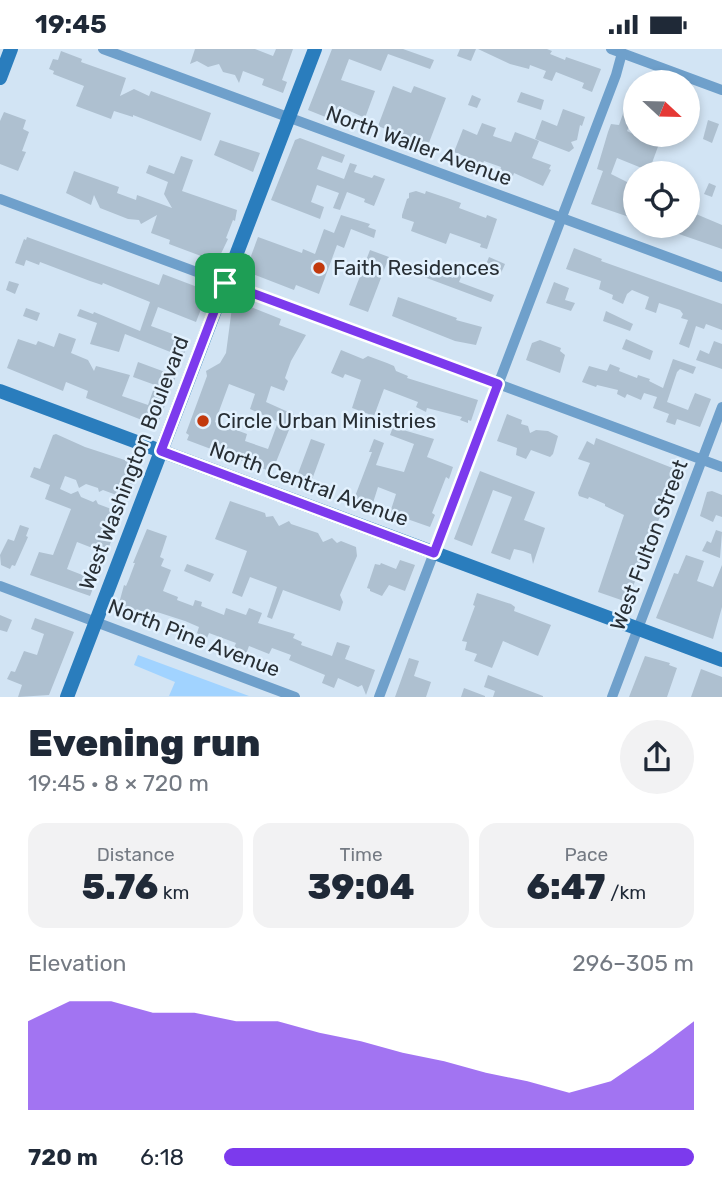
<!DOCTYPE html>
<meta charset="utf-8">
<style>
:root{--surface:#fff;--page:#f2f2f3;--text:#1f2937;--muted:#747a83;--accent:#7c3aed}
body{margin:0;font-family:Rubik,sans-serif;background:var(--page);color:var(--text);height:100vh;display:flex;flex-direction:column;font-size:26px;white-space:nowrap}
*{box-sizing:border-box;margin:0}
p{font-size:23px;color:var(--muted)}
.icon{flex:none;width:38px;height:38px;fill:none;stroke:currentColor;stroke-width:2;stroke-linecap:round;stroke-linejoin:round}
.map{position:relative;height:648px;overflow:hidden}
.panel{display:flex;flex-direction:column;background:var(--surface);flex:1}
.panel>*{flex:none}
.needle{width:46px;rotate:112deg}
.buttons{position:absolute;left:623px;top:21px;display:grid;gap:14px}
.buttons a{display:grid;place-items:center;width:77px;height:77px;border-radius:50%;background:var(--surface);box-shadow:0 4px 10px #0003;font-size:35px}
.pin{position:absolute;display:grid;place-items:center;width:60px;height:60px;color:#fff;margin:-30px;border-radius:14px;box-shadow:0 4px 10px #0006}
.round{display:grid;place-items:center;flex:none;width:74px;height:74px;border-radius:37px;background:var(--page)}
.summary{display:flex;align-items:center;justify-content:space-between;height:119px;padding:0 28px}
h1{font-size:38px;font-weight:800;line-height:52px}
.stats{display:grid;grid-template-columns:repeat(3,1fr);gap:10px;height:119px;padding:7px 28px}
.stats div{display:grid;align-content:center;border-radius:18px;background:var(--page);text-align:center}
.stats b{font-size:35px;font-weight:800}
.stats small{font-size:19px;font-weight:400}
.stats p{font-size:19px}
.chart{height:196px;padding:14px 28px}
.chart p{display:flex;justify-content:space-between}
.chart svg{width:100%;height:126px;margin-top:7px;fill:var(--accent);opacity:.7}
ul{padding:0 28px;list-style:none;font-size:23px}
li{display:grid;grid-template-columns:112px 84px 1fr;align-items:center;height:52px}
li i{height:18px;border-radius:9px;background:var(--accent)}
.status{display:flex;justify-content:space-between;align-items:center;height:49px;padding:0 35px;background:var(--surface);direction:ltr}
.status svg{height:19px;fill:currentColor}
.map>svg:first-child{display:block}
.green{fill:#a1d3ff}
.building{fill:#aec0d0;fill-rule:evenodd}
.lines{fill:none;stroke-linecap:round;stroke-linejoin:round}
.street{stroke:#6fa0cb;stroke-width:10}
.secondary{stroke:#2a7dbd;stroke-width:14}
.route-casing{stroke:#fff;stroke-width:14}
.route{stroke:#7c3aed;stroke-width:9}
.poi-dot{fill:#c2390d;stroke:#e2f1fe;stroke-width:2.5}
.labels{text-anchor:middle;stroke-width:5;stroke-linejoin:round;paint-order:stroke}
.street-label{font-size:21px;fill:#282f35;stroke:#e2f1fe}
.poi-label{font-size:21px;fill:#282f35;stroke:#e2f1fe;text-anchor:start}
</style>
<div class="status"><b>19:45</b><svg viewBox="0 0 49 12"><path d="M0 12V9h3v3zM5 12V6h3v6zM10 12V3h3v9zM15 12V0h3v12zM26 1h20v11H26zM47 4h2v5h-2z"/></svg></div>
<div class="map">
<svg width="722" height="648" viewBox="0 0 722 648">
<rect width="100%" height="100%" fill="#d2e4f4"/>
<path class="green" d="M138,606L249,647H169L175,633L134,616Z"/>
<g class="building">
<path d="M195,0H255L273,7L276,0H293L282,31L287,33L283,44L262,36L264,30L243,22L239,34L235,26L223,23L219,15L208,18L197,12L190,15Z"/>
<path d="M332,0H403L434,11L430,20L388,5L381,22L349,10L341,31L375,42L365,69L339,57L333,71L308,61Z"/>
<path d="M460,0H476L471,12L457,7Z"/>
<path d="M478,0H547L552,2L550,5L565,11L566,8L601,20L592,43L582,39L584,34L556,23L552,32L543,29L546,22L530,16L529,20L510,15Z"/>
<path d="M61,2L82,10L81,13L126,29L120,47L134,40L149,47L151,42L211,64L201,92L133,66V68L114,62L111,70L76,57L84,37L53,25L54,22L49,20L53,10L58,11Z"/>
<path d="M634,34L635,68H633L627,82L649,93L651,89L660,92L652,114L660,117L658,124H654L617,109L611,125L635,137V170L591,155L603,122L597,120L608,83L611,75L619,76Z"/>
<path d="M393,37L411,44L414,37L446,49L427,99L395,87L396,84L378,77Z"/>
<path d="M521,43L544,51L541,61L517,53Z"/>
<path d="M472,46L481,50L477,59L468,56Z"/>
<path d="M563,60L585,68L582,77L580,76L577,91L571,93L574,99L569,103L535,90L542,71L557,77Z"/>
<path d="M4,63L26,71L23,80L29,83L22,102L26,103L18,122L0,115V72Z"/>
<path d="M708,71L719,75L712,94L703,90Z"/>
<path d="M482,74L496,79L493,87L511,93L515,83L539,92L532,109L551,116L549,120L551,121L543,137L514,124L513,127L500,122L501,118L484,112L481,120L467,114L469,109L454,103L463,80L477,86Z"/>
<path d="M300,89L345,106L342,114L322,107L317,120L344,130L350,114L357,116L354,123L372,129L374,126L385,130L374,157L364,153L365,150L347,143L340,161L333,159L339,144L317,136L311,153L324,158L320,170L271,151L295,91Z"/>
<path d="M220,91L260,104L253,123L214,106Z"/>
<path d="M181,107L193,111L182,142L237,161L235,172L233,171L226,189L228,190L217,213L169,195L170,191L151,184L157,166L141,175L139,171L128,170L100,159L94,146L91,156L66,144L74,122L119,138L117,144L136,151L137,146L172,159L164,145L168,133L146,124L149,116L174,125Z"/>
<path d="M709,134L716,137L712,148L704,145Z"/>
<path d="M416,142L425,145L426,142L447,149L461,154L459,159L486,169L487,166L497,170L487,200L480,198L481,195L450,184L446,195L411,182L414,173L402,169V166L407,150L409,149V144Z"/>
<path d="M696,165L722,176V200L656,177H688V166L695,168Z"/>
<path d="M341,166L370,175L368,178L376,181L374,189L351,180L344,199L337,196L319,245L296,236L294,241L245,222L248,214L252,212L251,207L258,188L302,204L303,200L315,205L324,180L334,184Z"/>
<path d="M27,188L159,236L163,225L208,242L196,273L158,258L151,277L189,291L183,308L125,285L119,303L90,295L97,274L77,267L80,260L93,265L94,263L140,282L150,253L103,234L102,236L90,232L40,213L39,216L26,211L24,217L15,214L24,190L26,191Z"/>
<path d="M574,199L602,210L601,212L722,255V281L706,275L704,280L696,277L689,299L679,295L688,271L681,269L683,265L680,261L659,254L656,264L645,260L649,248L632,241L627,245L623,255L612,250L613,246L599,240L601,232L566,220Z"/>
<path d="M370,201L389,208L368,263L349,256Z"/>
<path d="M489,208L505,215L501,224L485,218Z"/>
<path d="M459,213L466,216L459,233L494,246L491,253L408,222L411,214L453,229Z"/>
<path d="M9,232L19,235L15,245L6,241Z"/>
<path d="M554,233L569,239L565,251L575,254L571,262L546,254Z"/>
<path d="M398,248L457,269L456,271L482,278L476,296L455,292L392,267Z"/>
<path d="M233,251L281,270L279,276L306,286L291,312L285,329L288,332L284,342L271,337L266,353L295,366L272,423L187,391L189,386L186,384L207,327L206,322L220,314L226,304ZM229,335L255,345L250,360L278,373L268,400L245,392L247,385L215,373Z"/>
<path d="M26,259L40,264L37,272L23,267Z"/>
<path d="M606,262L633,275L630,282L603,272Z"/>
<path d="M59,284L76,290L71,304L88,311L94,322L96,317L130,326L122,347L148,356L155,336L133,328L138,313L176,327L157,377L86,349L88,342L66,333L63,342L7,319L18,290L36,296L38,292L54,298Z"/>
<path d="M626,290L653,302L650,311L622,300Z"/>
<path d="M540,291L561,299L560,302L565,306L560,324L526,311L532,294Z"/>
<path d="M714,292L722,295V320L696,311L700,301L709,305Z"/>
<path d="M341,301L363,310L368,307L387,314L394,317L396,322L408,327L407,329L478,351L471,372L468,371V374L460,371L462,368L427,359L426,363L416,358L418,353L384,340L374,367L352,359L361,331L345,325L343,329L331,324Z"/>
<path d="M673,310L696,318L693,325L680,320L677,323L667,353L688,361L695,344L711,350L700,378L677,370L675,376L666,373L669,365L653,359L657,348L644,344L641,351L627,345L625,349L617,345L618,341L597,336L596,338L582,333L589,317L607,322L610,315L620,319L619,322L637,329L638,326L650,330L649,332L663,339Z"/>
<path d="M507,365L522,371L521,375L528,377L530,384L536,381L548,382L558,387L553,405L550,408L531,401L526,410L516,406L517,399L497,392Z"/>
<path d="M393,378L434,390L427,408L453,418L449,430L446,428L432,464L435,466L430,478L390,464L396,445L378,438L372,457L354,450L372,403H369L374,390L384,394L376,416L404,423L414,395L390,386Z"/>
<path d="M56,385L85,398L140,416L127,450L103,441L99,443L98,439L86,435L79,439L76,431L65,427L60,440L71,445L78,442L81,448L93,453L96,451L98,455L122,464L90,547L30,526L39,503L53,506L71,460L45,450L50,436L30,428L34,418L40,420L53,386ZM77,493L95,500L85,527L67,520Z"/>
<path d="M596,389L675,420L668,438L671,439L627,553L598,543L624,466L605,457V455L589,448L588,450L579,447L578,444L590,414L578,410L587,392L594,396Z"/>
<path d="M311,390L325,395L310,436L296,430Z"/>
<path d="M480,422L535,443L524,471L545,479L533,515L531,505L523,502L514,500L510,511L491,504L512,448L493,441L472,497L454,490Z"/>
<path d="M712,442L722,446V468L716,466L713,473L700,467L707,443Z"/>
<path d="M230,452L265,464L266,468L273,467L279,477L289,472L291,475L318,484L323,493L332,489L337,494L341,492L356,498L357,507L340,546L343,553L340,562L283,541L272,570L267,568L277,538L250,528L242,548L232,544L247,502L215,490Z"/>
<path d="M20,476L29,479L26,487L28,488L15,517L12,516L10,520L1,516L0,506L8,490L14,492Z"/>
<path d="M147,480L167,487L160,508L164,510L161,517L171,521L163,542L178,548L177,551L193,557L195,551L202,553L201,557L224,566L226,559L246,566L249,559L262,564L258,574L295,585L293,589L302,593L301,596L332,607L337,593L350,597L345,610L375,621L366,646L362,636L358,638L338,629L334,639L322,634L325,626L289,611L291,606L272,599L269,605L249,597L246,605L233,601L236,594L209,584L207,589L200,586L197,584L199,578L185,572L157,563L154,571L118,558L124,536L126,537L129,530L135,514H133Z"/>
<path d="M716,481L722,483L720,509L702,502L707,492L711,494Z"/>
<path d="M686,506L704,512L697,532L713,538L722,516V558L713,590L656,569L674,524L678,525Z"/>
<path d="M400,511L415,516L405,542L389,536L382,547L370,542V540L367,539L375,515L380,516L381,514L396,520Z"/>
<path d="M187,515L214,525L210,533L184,522Z"/>
<path d="M477,544L511,555L515,558L514,562L551,576L538,607L503,592L492,619L474,612L477,605L465,601L467,593L462,592L475,557L473,556Z"/>
<path d="M0,566L12,571L7,583L0,581Z"/>
<path d="M35,569L74,583L49,646L18,648L22,636L7,630L11,622L15,623L24,602L37,606L44,585L31,580Z"/>
<path d="M645,607L670,614L669,616L677,619L667,648H629Z"/>
<path d="M409,609L419,612L414,627L431,633L426,648H395Z"/>
<path d="M701,620L722,628V648H691Z"/>
<path d="M488,626L543,647V648H493L495,642L484,638Z"/>
<path d="M464,639L485,647V648H461Z"/>
</g>
<g class="lines">
<g class="street">
<path d="M103,0L722,228"/>
<path d="M611,0L722,41"/>
<path d="M0,150L722,418"/>
<path d="M0,537L295,648"/>
<path d="M379,648L616,26L622,4"/>
<path d="M612,648L722,358"/>
</g>
<g class="secondary">
<path d="M0,29L11,0"/>
<path d="M0,342L722,611"/>
<path d="M67,648L315,0"/>
</g>
</g>
<g class="lines">
<g class="route-casing">
<path id="route" d="M225,234L498,335L434,504L161,402Z"/>
</g>
<use href="#route" class="route"/>
</g>
<g class="poi-dot">
<circle cx="319" cy="219" r="7"/>
<circle cx="203" cy="372" r="7"/>
</g>
<g class="labels">
<g class="street-label">
<text transform="translate(419 97) rotate(20)" y="7">North Waller Avenue</text>
<text transform="translate(134 414) rotate(-69)" y="7">West Washington Boulevard</text>
<text transform="translate(309 435) rotate(20)" y="7">North Central Avenue</text>
<text transform="translate(649 496) rotate(-69)" y="7">West Fulton Street</text>
<text transform="translate(194 589) rotate(21)" y="7">North Pine Avenue</text>
</g>
<g class="poi-label">
<text x="333" y="226">Faith Residences</text>
<text x="217" y="379">Circle Urban Ministries</text>
</g>
</g>
</svg>
<div class="buttons">
<a><svg class="needle" viewBox="-14 -14 28 28"><path d="M0-13l5 13h-10z" fill="#e53935"/><path d="M0 13l5-13h-10z" fill="#747a83"/></svg></a>
<a><svg class="icon" aria-label="locate" viewBox="0 0 24 24"><circle cx="12" cy="12" r="6"/><path d="M12 2v4M12 18v4M2 12h4M18 12h4"/></svg></a>
</div>
<div class="pin" style="left:225px;top:234px;background:#1e9e55"><svg class="icon" aria-label="arrive" viewBox="0 0 24 24"><path d="M6 21V4h12l-3 4 3 4H6"/></svg></div>
</div>
<section class="panel">
<div class="summary"><div><h1>Evening run</h1><p>19:45 · 8 × 720 m</p></div><a class="round"><svg class="icon" aria-label="share" viewBox="0 0 24 24"><path d="M12 15V3M7 8l5-5 5 5M5 13v7h14v-7"/></svg></a></div>
<div class="stats">
<div><p>Distance</p><b>5.76<small> km</small></b></div>
<div><p>Time</p><b>39:04</b></div>
<div><p>Pace</p><b>6:47<small> /km</small></b></div>
</div>
<div class="chart"><p><span>Elevation</span>296–305 m</p>
<svg viewBox="0 0 160 44" preserveAspectRatio="none"><path d="M0 44V13L10 6L20 6L30 10L40 10L50 13L60 13L70 17L80 20L90 24L100 27L110 31L120 34L130 38L140 34L150 24L160 13V44z"/></svg>
</div>
<ul>
<li><b>720 m</b>6:18<i style="width:100%"></i></li>
</ul>
</section>
